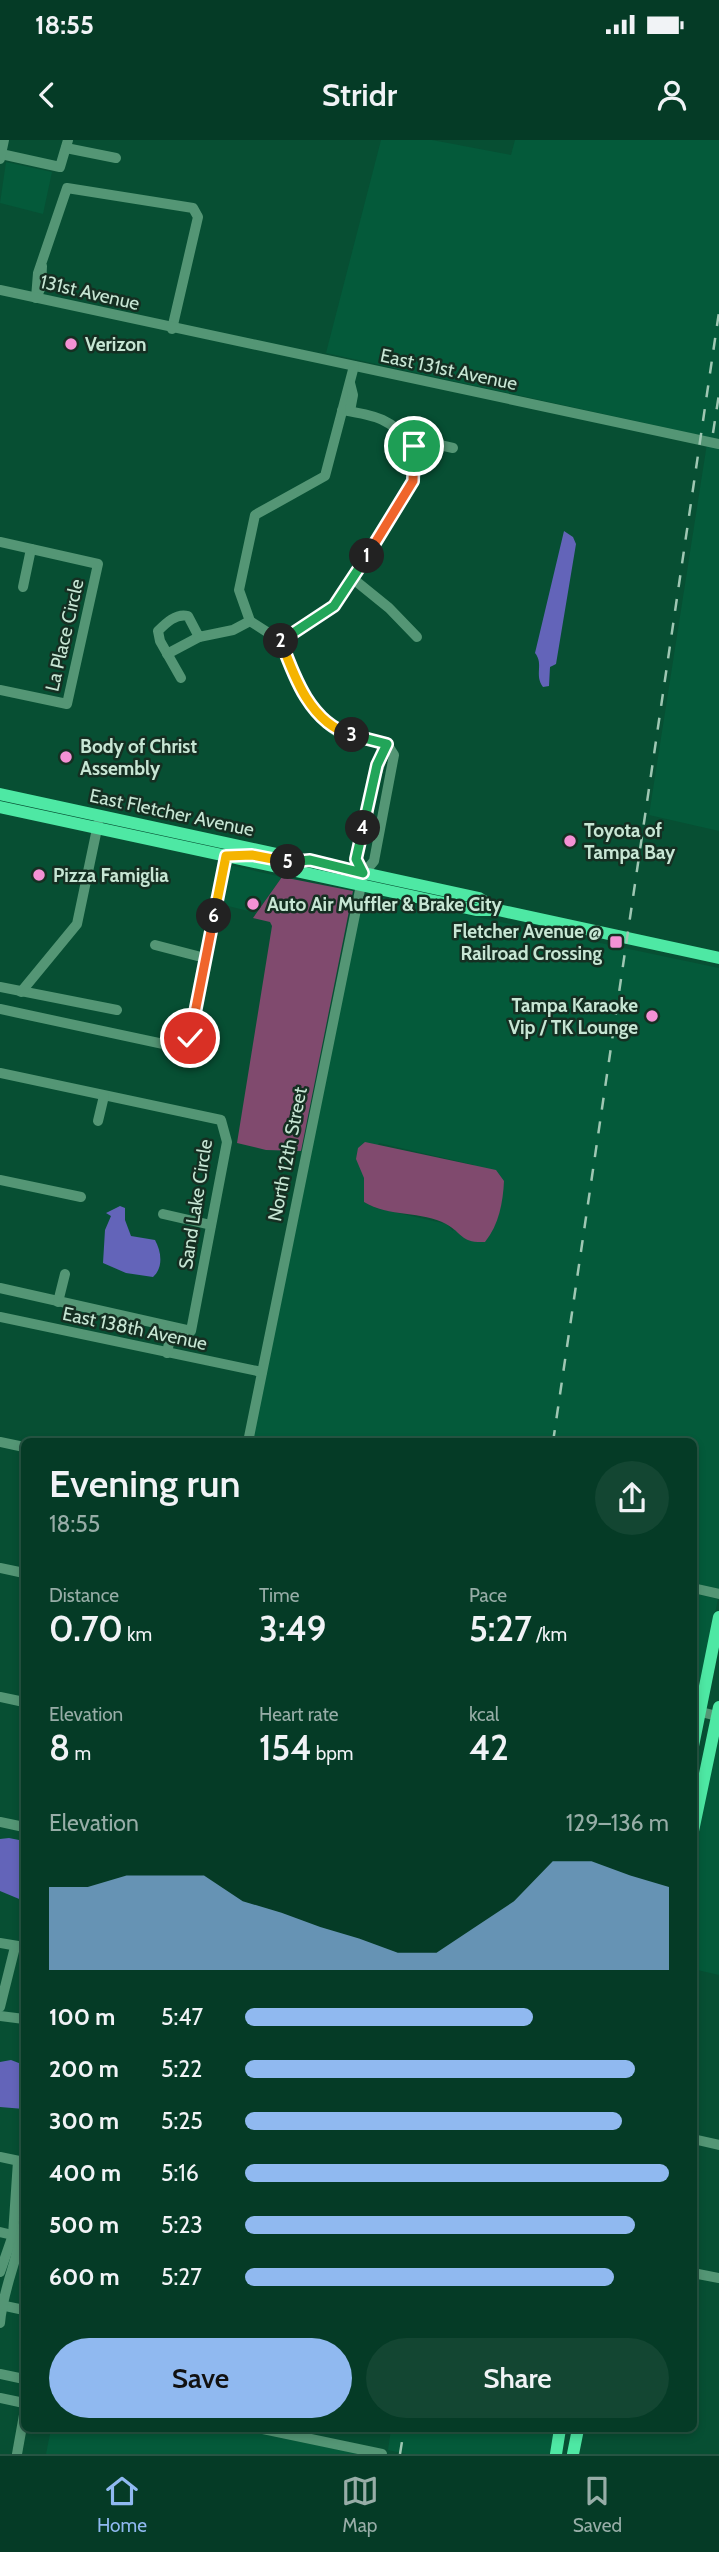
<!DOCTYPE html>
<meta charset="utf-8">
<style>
:root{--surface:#053b26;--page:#134632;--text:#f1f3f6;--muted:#97ada7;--line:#265543;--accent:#90b9f0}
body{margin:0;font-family:Cabin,sans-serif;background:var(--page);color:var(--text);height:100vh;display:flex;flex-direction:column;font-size:26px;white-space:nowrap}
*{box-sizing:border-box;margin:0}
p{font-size:23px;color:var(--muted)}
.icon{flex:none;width:38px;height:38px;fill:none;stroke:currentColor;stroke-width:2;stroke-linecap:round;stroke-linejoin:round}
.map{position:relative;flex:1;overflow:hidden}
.details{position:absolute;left:21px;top:1298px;width:676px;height:994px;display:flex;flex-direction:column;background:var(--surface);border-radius:10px;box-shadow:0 4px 10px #0003,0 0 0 2px var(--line)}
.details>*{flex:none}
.pin{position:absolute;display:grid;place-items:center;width:60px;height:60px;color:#fff;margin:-30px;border:4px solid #fff;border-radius:50%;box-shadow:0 2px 7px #0007}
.km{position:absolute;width:35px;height:35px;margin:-18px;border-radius:50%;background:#222;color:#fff;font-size:19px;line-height:35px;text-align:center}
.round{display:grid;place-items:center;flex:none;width:74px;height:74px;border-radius:37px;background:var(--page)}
.headline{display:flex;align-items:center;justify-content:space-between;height:119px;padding:0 28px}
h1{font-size:38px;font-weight:600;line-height:52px}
.metrics{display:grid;grid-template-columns:repeat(3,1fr);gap:10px;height:119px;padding:7px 28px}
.metrics div{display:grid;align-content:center}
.metrics b{font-size:35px;font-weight:600}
.metrics small{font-size:19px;font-weight:400}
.metrics p{font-size:19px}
.chart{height:196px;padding:14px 28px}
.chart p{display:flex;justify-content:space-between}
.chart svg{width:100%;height:126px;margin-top:7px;fill:var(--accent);opacity:.7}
.cta{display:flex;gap:14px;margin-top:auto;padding:14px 28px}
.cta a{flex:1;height:80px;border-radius:42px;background:var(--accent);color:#111;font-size:28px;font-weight:600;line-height:80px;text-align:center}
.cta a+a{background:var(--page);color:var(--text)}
ul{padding:0 28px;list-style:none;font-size:23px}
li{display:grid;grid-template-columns:112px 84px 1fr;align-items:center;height:52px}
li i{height:18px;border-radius:9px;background:var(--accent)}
.status{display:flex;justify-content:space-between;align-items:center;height:49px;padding:0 35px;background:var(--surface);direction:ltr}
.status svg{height:19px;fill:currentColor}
header{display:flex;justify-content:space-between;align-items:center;height:91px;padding:0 28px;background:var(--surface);font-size:32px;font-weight:600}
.menu{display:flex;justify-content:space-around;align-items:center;height:98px;border-top:2px solid var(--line);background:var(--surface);font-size:19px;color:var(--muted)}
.menu a{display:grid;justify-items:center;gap:4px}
.menu .on{color:var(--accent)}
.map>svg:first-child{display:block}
.built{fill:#045a3a;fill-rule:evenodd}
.green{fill:#804a6e}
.water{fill:#6364b9}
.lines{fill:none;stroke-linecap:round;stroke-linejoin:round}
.minor{stroke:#549675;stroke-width:10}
.major{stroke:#4ee8a4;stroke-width:12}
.rail{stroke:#9fc7b3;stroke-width:2.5;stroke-dasharray:12 12;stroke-linecap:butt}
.split-1-casing{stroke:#fff;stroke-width:14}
.split-2-casing{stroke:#fff;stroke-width:14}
.split-3-casing{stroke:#fff;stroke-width:14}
.split-4-casing{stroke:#fff;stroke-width:14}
.split-5-casing{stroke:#fff;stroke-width:14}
.split-6-casing{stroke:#fff;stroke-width:14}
.split-7-casing{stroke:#fff;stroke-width:14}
.split-1{stroke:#f0652b;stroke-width:9}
.split-2{stroke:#22a559;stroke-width:9}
.split-3{stroke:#f5b400;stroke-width:9}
.split-4{stroke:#22a559;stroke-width:9}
.split-5{stroke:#22a559;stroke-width:9}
.split-6{stroke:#f5b400;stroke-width:9}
.split-7{stroke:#f0652b;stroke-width:9}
.poi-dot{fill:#f491d4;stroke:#152f22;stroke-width:2.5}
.labels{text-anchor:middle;stroke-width:5;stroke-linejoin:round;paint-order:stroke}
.street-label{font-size:19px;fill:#c7e6d4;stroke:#152f22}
.poi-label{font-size:19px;font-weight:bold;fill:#c7e6d4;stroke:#152f22;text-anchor:start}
</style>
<div class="status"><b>18:55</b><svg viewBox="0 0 49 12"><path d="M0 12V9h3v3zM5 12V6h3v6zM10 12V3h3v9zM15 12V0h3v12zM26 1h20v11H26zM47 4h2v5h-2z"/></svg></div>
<header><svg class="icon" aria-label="back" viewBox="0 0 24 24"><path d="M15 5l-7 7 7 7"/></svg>Stridr<svg class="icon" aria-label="person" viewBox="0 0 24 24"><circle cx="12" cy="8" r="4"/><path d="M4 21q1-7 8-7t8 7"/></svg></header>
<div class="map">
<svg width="719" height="2314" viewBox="0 0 719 2314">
<rect width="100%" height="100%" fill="#074f33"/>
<g class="built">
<path d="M381,0H432L511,15L515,0H719V691L649,675L708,297L326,213Z"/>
<path d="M6,22L52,32L43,74L0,63Z"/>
<path d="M229,725L282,737L256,773L220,764Z"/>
<path d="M363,753L719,828V1449L693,1443V1302H252ZM379,1003L474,1025L453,1091L447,1084L376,1068L364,1062V1038Z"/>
<path d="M693,1453L718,1459L697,1564L693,1563Z"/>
<path d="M719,1588V1835L693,1829V1712Z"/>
<path d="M51,2289H239L359,2314H46Z"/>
<path d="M391,2289H556L551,2314H406L388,2310Z"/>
</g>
<g class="green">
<path d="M282,737L353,751L301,1011L266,1010L237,1003L272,786L270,782L253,778Z"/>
<path d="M365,1002L496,1030L504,1041C503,1062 499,1085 485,1102C460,1103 464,1094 446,1084C423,1071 388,1077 364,1062V1038L356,1019L358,1008Z"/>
</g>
<g class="water">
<path d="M564,391L573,397L576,404L556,524L550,527L549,546L543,547C534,535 544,524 535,513Z"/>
<path d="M120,1066L125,1068V1080L131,1096L155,1100C161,1111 164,1127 153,1137L126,1133L103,1123L105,1090L111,1076L106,1073Z"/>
<path d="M9,1698L24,1701V1761L0,1751V1699Z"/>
<path d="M11,1920L24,1925V1969L0,1967V1922Z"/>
</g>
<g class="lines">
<g class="minor">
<path d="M66,8L116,18"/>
<path d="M1,14L60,27L68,0"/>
<path d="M0,19L4,0"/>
<path d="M42,126L41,147L36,158L38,133L67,48L193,68L198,77L172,189"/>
<path d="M0,150L719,304"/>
<path d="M342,270C377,276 390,278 414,306L416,326L406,356L334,466L281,501L250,481L239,450L255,375L325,336L354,226"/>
<path d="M350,271L353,255L350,243"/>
<path d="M414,306L431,303L453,308"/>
<path d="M0,402L98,424L67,564L0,550"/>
<path d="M352,438L389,468L417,497"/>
<path d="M23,447L31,409"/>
<path d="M281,501C292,531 306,570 334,590C347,599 371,600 387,604L394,615L374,721L364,733"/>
<path d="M167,514L199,497"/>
<path d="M181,538L160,501L158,491C166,483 176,473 188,476L199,497L233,490L250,481"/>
<path d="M364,733L357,719L369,656L387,604"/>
<path d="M155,805L205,818"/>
<path d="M0,847L117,870"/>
<path d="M21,852L77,784L98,684"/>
<path d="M0,869L168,905L190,898L226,716"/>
<path d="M0,933L221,980L227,1002L191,1191L0,1148"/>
<path d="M98,981L104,956"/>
<path d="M0,1040L81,1057"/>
<path d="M163,1074L211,1085"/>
<path d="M58,1162L65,1134"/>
<path d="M0,1177L262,1232"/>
<path d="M167,1213L172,1188"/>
<path d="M0,1302L24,1307"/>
<path d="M248,1302L362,740"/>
<path d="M0,1428L24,1433"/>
<path d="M693,1448L719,1454"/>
<path d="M0,1557L24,1562"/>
<path d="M693,1570L717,1576"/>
<path d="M0,1682L24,1687"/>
<path d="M0,1803L24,1807"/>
<path d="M0,1867L15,1807"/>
<path d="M0,1876L24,1879"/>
<path d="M693,1999L719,2005"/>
<path d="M0,2017L24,2022"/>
<path d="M0,2092L17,2096"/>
<path d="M0,2132L13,2095L18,2021"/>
<path d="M693,2133L719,2138"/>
<path d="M0,2165L24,2170"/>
<path d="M0,2183C3,2146 21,2113 24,2077"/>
<path d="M0,2234L24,2239"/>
<path d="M0,2258L24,2263"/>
<path d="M263,2289L382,2314"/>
<path d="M17,2314L24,2275"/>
</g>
<g class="major">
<path d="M0,654L479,758L498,770"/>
<path d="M0,667L476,770H498L719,818"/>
<path d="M693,1606L719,1477"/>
<path d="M693,1691L719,1567"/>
<path d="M556,2314L560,2289"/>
<path d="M573,2314L578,2289"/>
</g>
<g class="rail">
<path d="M713,293L719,254"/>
<path d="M553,1302L719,172"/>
<path d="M400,2314L404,2289"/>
</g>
</g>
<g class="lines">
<g class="split-1-casing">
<path id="split-1" d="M367,416L413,341L414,306"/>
</g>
<g class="split-2-casing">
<path id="split-2" d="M281,501L334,466L367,416"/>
</g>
<g class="split-3-casing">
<path id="split-3" d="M281,501C294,537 311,584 352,595"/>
</g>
<g class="split-4-casing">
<path id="split-4" d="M352,595L387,604L377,625L363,688"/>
</g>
<g class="split-5-casing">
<path id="split-5" d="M288,722L310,720L363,733L356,719L363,688"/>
</g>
<g class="split-6-casing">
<path id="split-6" d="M214,776L226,716L252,715L288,722"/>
</g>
<g class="split-7-casing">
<path id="split-7" d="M190,898L214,776"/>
</g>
<use href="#split-1" class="split-1"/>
<use href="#split-2" class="split-2"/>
<use href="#split-3" class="split-3"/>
<use href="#split-4" class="split-4"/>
<use href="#split-5" class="split-5"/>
<use href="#split-6" class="split-6"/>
<use href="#split-7" class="split-7"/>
</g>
<g class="poi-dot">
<circle cx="71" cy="204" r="7"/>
<circle cx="66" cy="617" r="7"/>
<circle cx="570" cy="701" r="7"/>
<circle cx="39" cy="735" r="7"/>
<circle cx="253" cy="764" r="7"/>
<rect x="609" y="795" width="14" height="14" rx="3.5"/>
<circle cx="652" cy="876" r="7"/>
</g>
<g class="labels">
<g class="street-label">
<text transform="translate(90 152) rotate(13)" y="7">131st Avenue</text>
<text transform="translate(449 229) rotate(12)" y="7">East 131st Avenue</text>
<text transform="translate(64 495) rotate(-77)" y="7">La Place Circle</text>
<text transform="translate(172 672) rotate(12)" y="7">East Fletcher Avenue</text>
<text transform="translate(287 1014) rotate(-79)" y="7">North 12th Street</text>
<text transform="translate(195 1064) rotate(-81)" y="7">Sand Lake Circle</text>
<text transform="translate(135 1188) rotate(12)" y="7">East 138th Avenue</text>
</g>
<g class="poi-label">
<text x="85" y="211">Verizon</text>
<text x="80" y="613">Body of Christ<tspan x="80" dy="22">Assembly</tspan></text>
<text x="584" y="697">Toyota of<tspan x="584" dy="22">Tampa Bay</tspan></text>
<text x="53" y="742">Pizza Famiglia</text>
<text x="267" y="771">Auto Air Muffler &amp; Brake City</text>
<text x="602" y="798" text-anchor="end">Fletcher Avenue @<tspan x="602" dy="22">Railroad Crossing</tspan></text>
<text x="638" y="872" text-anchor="end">Tampa Karaoke<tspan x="638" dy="22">Vip / TK Lounge</tspan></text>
</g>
</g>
</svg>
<div class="pin" style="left:414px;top:306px;background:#1e9e55"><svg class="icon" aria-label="arrive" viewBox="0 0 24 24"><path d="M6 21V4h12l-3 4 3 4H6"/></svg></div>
<div class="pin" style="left:190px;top:898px;background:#d93025"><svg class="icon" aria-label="check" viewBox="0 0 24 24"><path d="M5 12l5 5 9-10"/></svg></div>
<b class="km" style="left:367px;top:416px">1</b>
<b class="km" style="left:281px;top:501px">2</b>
<b class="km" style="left:352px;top:595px">3</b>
<b class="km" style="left:363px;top:688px">4</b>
<b class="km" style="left:288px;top:722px">5</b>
<b class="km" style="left:214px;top:776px">6</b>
<section class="details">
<div class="headline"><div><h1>Evening run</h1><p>18:55</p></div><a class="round"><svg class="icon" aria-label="share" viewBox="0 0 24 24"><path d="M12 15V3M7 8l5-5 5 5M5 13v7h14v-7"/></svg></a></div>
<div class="metrics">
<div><p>Distance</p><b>0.70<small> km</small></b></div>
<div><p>Time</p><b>3:49</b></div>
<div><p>Pace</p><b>5:27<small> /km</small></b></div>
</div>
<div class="metrics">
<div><p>Elevation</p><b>8<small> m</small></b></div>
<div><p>Heart rate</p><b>154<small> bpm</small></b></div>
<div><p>kcal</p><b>42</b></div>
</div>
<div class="chart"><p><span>Elevation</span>129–136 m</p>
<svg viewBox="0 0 160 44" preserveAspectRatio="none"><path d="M0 44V15L10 15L20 11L30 11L40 11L50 20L60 24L70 29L80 33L90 38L100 38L110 29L120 20L130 6L140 6L150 11L160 15V44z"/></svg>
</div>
<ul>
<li><b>100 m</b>5:47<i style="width:68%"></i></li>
<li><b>200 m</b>5:22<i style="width:92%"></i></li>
<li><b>300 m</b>5:25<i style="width:89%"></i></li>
<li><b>400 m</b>5:16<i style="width:100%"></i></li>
<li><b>500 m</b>5:23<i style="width:92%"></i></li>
<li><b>600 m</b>5:27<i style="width:87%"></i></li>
</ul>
<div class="cta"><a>Save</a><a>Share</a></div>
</section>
</div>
<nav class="menu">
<a class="on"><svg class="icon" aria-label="home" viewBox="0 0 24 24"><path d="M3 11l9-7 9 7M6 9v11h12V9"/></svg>Home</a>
<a><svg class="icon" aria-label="map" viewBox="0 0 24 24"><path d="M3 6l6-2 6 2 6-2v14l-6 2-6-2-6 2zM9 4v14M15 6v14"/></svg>Map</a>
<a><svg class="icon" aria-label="saved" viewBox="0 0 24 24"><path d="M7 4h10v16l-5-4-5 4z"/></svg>Saved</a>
</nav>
